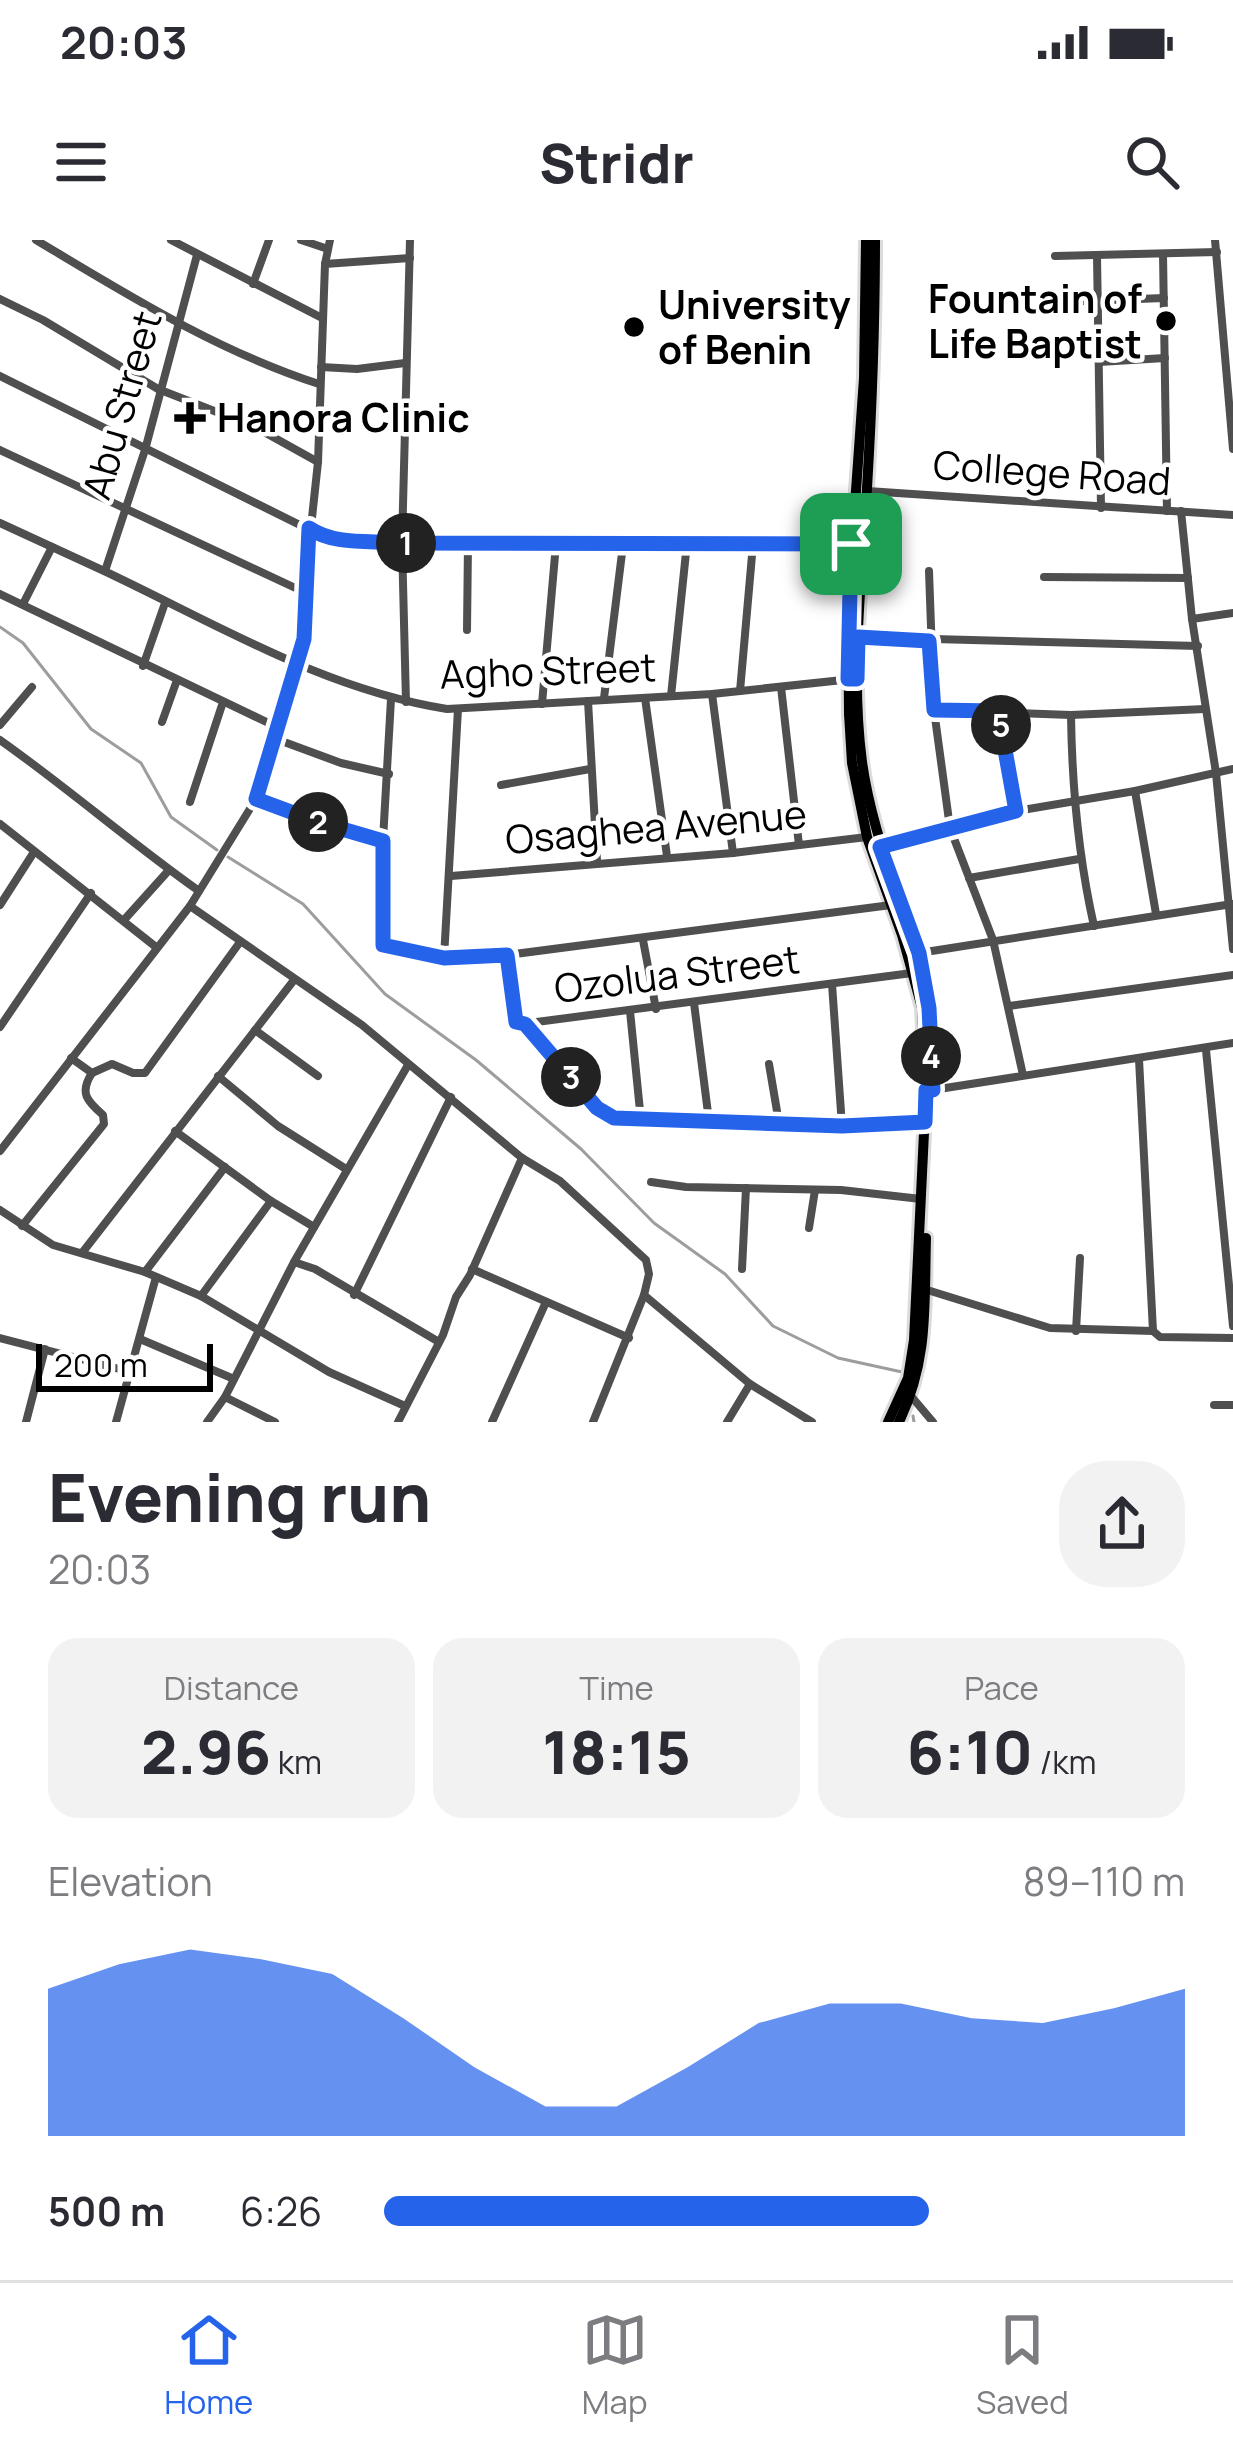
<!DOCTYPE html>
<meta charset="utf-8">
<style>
:root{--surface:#fff;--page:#f2f2f3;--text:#2b2b33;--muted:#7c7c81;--line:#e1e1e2;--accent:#2563eb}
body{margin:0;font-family:Manrope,sans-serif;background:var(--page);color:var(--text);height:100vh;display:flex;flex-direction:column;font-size:45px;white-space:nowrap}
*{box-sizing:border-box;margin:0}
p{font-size:39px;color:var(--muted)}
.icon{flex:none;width:66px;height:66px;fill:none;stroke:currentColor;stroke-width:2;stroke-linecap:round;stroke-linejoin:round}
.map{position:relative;height:1182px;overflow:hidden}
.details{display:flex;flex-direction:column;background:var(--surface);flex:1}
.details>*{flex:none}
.scale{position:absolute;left:36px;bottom:30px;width:177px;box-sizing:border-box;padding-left:12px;border:6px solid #000;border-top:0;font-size:33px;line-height:42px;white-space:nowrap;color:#000;-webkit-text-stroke:9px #fff;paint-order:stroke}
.pin{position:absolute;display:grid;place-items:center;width:102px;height:102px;color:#fff;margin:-51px;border-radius:24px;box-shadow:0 6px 18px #0006}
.km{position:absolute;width:60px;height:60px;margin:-30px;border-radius:50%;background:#222;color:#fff;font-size:33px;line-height:60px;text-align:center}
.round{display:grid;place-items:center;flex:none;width:126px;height:126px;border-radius:48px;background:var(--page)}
.overview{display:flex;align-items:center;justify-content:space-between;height:204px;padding:0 48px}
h1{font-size:66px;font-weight:800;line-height:90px}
.stats{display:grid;grid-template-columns:repeat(3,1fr);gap:18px;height:204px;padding:12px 48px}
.stats div{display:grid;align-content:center;border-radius:30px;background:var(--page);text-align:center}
.stats b{font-size:60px;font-weight:800}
.stats small{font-size:33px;font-weight:400}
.stats p{font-size:33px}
.chart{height:336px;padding:24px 48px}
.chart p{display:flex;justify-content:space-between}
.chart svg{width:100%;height:216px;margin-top:12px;fill:var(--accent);opacity:.7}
ul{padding:0 48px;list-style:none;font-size:39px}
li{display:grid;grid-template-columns:192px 144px 1fr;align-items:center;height:90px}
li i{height:30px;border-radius:15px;background:var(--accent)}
.status{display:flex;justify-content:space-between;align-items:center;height:84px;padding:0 60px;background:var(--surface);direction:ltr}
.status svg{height:33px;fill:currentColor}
header{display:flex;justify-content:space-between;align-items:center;height:156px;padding:0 48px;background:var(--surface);font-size:54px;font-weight:800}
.dock{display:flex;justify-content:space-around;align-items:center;height:168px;border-top:3px solid var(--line);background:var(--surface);font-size:33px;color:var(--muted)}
.dock a{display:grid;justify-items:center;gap:6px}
.dock .selected{color:var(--accent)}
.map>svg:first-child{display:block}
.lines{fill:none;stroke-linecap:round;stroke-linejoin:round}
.stream{stroke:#9d9d9d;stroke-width:3}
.major-casing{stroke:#dbdbdb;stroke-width:16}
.minor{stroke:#4f4f4f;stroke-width:8}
.major{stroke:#000;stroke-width:10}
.route-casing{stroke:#fff;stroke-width:24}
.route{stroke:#2563eb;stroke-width:15}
.poi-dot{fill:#000;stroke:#fff;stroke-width:4.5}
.labels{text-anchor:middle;stroke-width:9;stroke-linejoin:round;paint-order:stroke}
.poi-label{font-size:39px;font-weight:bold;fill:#000;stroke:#fff;text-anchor:start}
.street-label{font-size:39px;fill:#000;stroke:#fff}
</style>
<div class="status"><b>20:03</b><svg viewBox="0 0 49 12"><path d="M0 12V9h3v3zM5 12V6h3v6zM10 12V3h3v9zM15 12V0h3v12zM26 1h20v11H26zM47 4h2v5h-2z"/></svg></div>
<header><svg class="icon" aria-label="menu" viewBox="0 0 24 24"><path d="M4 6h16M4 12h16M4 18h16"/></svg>Stridr<svg class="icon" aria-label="search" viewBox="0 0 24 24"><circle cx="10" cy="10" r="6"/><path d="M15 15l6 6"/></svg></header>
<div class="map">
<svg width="1233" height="1182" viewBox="0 0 1233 1182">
<rect width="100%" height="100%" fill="#fff"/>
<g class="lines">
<g class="stream">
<path d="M0,387L23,403L91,489L141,523L171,577L217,610"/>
<path d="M228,617L303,664L385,754L476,820L581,909L654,983L725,1034L773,1086L838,1118L902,1132"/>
<path d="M913,1176L914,1182"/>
</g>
<g class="major-casing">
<g id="major">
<path d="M866,0L864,138L848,363L849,474L852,523L867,597L902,695L922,768L926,851L914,1100L908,1138L888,1182"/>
<path d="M875,0C875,82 872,165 867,248C862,339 850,431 862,522C874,608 914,685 929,770"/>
<path d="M899,1182C929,1119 924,1066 926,998"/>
</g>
</g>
<g class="minor">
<path d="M36,0C128,55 217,111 319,144"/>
<path d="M171,0L322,78"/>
<path d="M301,0L328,9"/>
<path d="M1215,0L1233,209"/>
<path d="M1163,14L1167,271"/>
<path d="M1055,16L1217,12"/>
<path d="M1097,16L1101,268"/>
<path d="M325,24L410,18"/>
<path d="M253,44L269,0"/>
<path d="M0,59L43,80L158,149L255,187L318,222"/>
<path d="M1059,62L1164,58"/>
<path d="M1099,122L1165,118"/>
<path d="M321,127L357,129L405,123"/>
<path d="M0,136L320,295L342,301L402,303L623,305"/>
<path d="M0,210L304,352"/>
<path d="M867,251L1233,275"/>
<path d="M1181,271L1192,379L1216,533L1233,709"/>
<path d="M0,283C34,299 68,314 102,330C215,383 322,449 447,469L712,454L852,439"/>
<path d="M105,331L145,210L197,15"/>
<path d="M929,331L934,470L950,588L993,700L1023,835"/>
<path d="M1044,337L1188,338"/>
<path d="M0,354L279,488"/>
<path d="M23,364L52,307"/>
<path d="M1192,379L1233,373"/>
<path d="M467,390L468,303"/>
<path d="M858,397L1198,406"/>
<path d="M143,426L165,363"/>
<path d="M781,447L799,605"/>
<path d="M740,451L753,304"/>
<path d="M712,454L733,613"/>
<path d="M671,456L687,303"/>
<path d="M604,458L623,305L851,304"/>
<path d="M645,458L667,616"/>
<path d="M391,459L383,600V705L444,718L507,715L891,665"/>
<path d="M588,461L597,621"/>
<path d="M406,462L402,303L410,0"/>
<path d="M542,464L556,304"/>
<path d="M934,470L1071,475L1205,469"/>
<path d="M998,471L1016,570"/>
<path d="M1071,475C1072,548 1078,615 1094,686"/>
<path d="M162,482L177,440"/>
<path d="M0,485L32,447"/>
<path d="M276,499L341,523L389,534"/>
<path d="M0,500C68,548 131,603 199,651"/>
<path d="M501,545L590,529"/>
<path d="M1135,551L1156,674"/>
<path d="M256,559L383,600"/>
<path d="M190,562L223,462"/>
<path d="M0,584L156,707"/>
<path d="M881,607L1016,571L1135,551L1233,529"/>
<path d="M451,636L733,613L867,597"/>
<path d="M969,638L1079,619"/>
<path d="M0,665L34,612"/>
<path d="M190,666L362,785L522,918L560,941L646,1020L649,1034L644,1055L593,1182"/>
<path d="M124,680L169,630"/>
<path d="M643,700L656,769"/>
<path d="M919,713L1232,664"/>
<path d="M507,715L516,782L521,784L912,733"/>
<path d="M444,718L458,469"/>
<path d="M832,744L842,886"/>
<path d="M694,763L709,881"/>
<path d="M1009,766L1233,735"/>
<path d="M630,771L641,881"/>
<path d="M526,785L597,868L614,878L842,886L932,882"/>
<path d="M0,787L91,653"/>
<path d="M255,790L318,836"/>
<path d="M1206,810L1233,1086"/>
<path d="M71,818L92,833"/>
<path d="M1139,819L1153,1091L1160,1097L1233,1098"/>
<path d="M769,824L779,883"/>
<path d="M218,836L278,886L346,929"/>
<path d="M926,851L1233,803"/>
<path d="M175,891L271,961L314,987"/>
<path d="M0,911L190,666L256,559L269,526L304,399V352L318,222L325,24L330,0"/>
<path d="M651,942L686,947L841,950L921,959"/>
<path d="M0,970L53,1005L145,1032L201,1056L329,1132L405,1166"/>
<path d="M22,986L104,884L103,875C87,861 79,853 92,833L112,824L133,833H145L240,702"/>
<path d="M809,988L815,950"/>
<path d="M82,1013L294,740"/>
<path d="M294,1022L315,1029L439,1102"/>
<path d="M472,1029L629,1098"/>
<path d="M742,1029L746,948"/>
<path d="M145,1032L225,927"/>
<path d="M924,1049L1050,1088L1153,1091"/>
<path d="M354,1055L451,857"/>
<path d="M644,1055L750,1144L812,1182"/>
<path d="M201,1056L271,961"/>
<path d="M1076,1091L1080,1018"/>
<path d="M0,1098L131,1132"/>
<path d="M140,1099L234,1139"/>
<path d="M911,1156L933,1182"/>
<path d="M225,1157L294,1022L408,825"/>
<path d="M1214,1165H1233"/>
<path d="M26,1182L45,1109"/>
<path d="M116,1182L156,1037"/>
<path d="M207,1182L225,1157L275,1182"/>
<path d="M398,1182L443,1095L456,1057L470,1035L522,918"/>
<path d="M492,1182L546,1062"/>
<path d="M727,1182L750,1144"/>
</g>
<use href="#major" class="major"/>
</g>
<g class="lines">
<g class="route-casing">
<path id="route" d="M309,288C335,306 371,300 401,303L851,304L848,439H857L858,397L929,401L934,470L998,471L1016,571L880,607L919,713L929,768L933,850H926L925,882L842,886L614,878L597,868L525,784L516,782L507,715L444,718L383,705V601L318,582L256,559L304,399Z"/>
</g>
<use href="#route" class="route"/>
</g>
<g class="poi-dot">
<circle cx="1166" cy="81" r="12"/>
<circle cx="634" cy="87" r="12"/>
<path d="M184 160h12v12h12v12h-12v12h-12v-12h-12v-12h12z"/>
</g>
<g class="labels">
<g class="poi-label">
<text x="1142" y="73" text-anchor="end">Fountain of<tspan x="1142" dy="45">Life Baptist</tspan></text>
<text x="658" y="79">University<tspan x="658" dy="45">of Benin</tspan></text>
<text x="217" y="192">Hanora Clinic</text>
</g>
<g class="street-label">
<text transform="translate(122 165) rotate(-74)" y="14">Abu Street</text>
<text transform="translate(1052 233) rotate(4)" y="14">College Road</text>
<text transform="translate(548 431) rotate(-2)" y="14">Agho Street</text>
<text transform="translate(656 587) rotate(-5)" y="14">Osaghea Avenue</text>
<text transform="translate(677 734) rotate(-7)" y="14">Ozolua Street</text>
</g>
</g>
</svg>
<div class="scale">200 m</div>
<div class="pin" style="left:851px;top:304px;background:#1e9e55"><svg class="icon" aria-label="arrive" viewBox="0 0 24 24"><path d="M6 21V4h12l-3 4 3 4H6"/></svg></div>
<b class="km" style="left:406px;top:303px">1</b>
<b class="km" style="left:318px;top:582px">2</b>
<b class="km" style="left:571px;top:837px">3</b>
<b class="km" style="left:931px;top:816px">4</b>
<b class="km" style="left:1001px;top:485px">5</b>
</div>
<section class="details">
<div class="overview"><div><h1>Evening run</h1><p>20:03</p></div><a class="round"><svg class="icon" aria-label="share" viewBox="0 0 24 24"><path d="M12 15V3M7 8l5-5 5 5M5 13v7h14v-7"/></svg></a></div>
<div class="stats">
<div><p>Distance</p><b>2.96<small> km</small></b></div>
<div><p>Time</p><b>18:15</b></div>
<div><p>Pace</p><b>6:10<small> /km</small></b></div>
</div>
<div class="chart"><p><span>Elevation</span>89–110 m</p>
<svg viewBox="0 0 160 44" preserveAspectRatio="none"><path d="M0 44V14L10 9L20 6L30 8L40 11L50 20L60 30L70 38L80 38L90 30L100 21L110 17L120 17L130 20L140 21L150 18L160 14V44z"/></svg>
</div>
<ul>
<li><b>500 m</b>6:26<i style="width:68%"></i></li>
</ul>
</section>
<nav class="dock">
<a class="selected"><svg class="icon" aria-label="home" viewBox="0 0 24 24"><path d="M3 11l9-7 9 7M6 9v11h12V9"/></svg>Home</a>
<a><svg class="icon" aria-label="map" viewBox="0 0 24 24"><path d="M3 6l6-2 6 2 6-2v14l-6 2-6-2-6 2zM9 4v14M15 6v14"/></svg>Map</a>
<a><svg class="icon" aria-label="saved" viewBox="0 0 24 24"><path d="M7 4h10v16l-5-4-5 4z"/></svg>Saved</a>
</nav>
